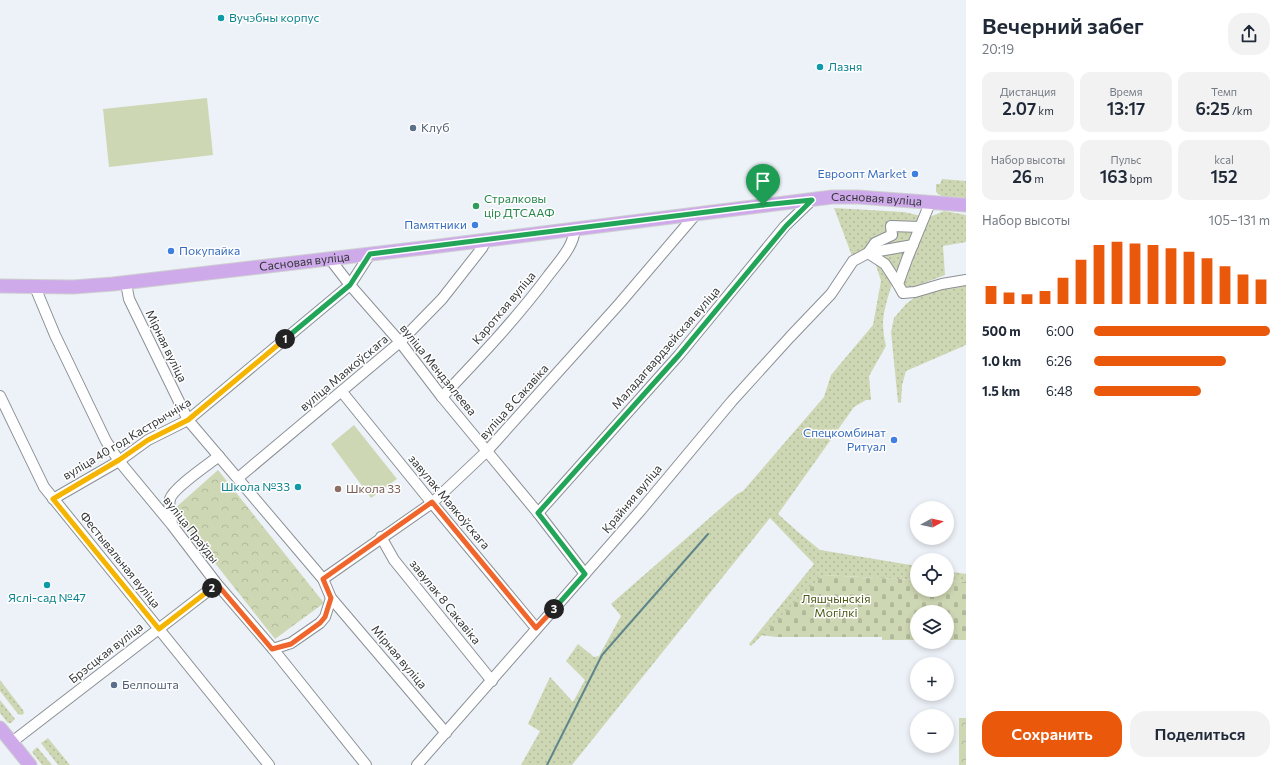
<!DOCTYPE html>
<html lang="ru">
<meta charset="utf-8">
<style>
:root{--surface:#fff;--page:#f2f2f3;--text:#1f2937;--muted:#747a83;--accent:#ea580c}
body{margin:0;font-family:Commissioner,sans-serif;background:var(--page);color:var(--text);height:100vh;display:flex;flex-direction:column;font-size:15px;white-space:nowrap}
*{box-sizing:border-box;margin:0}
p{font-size:13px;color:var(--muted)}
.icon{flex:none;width:22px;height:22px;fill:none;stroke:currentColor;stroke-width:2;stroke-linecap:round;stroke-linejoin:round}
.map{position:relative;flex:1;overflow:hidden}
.side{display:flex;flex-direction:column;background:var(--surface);width:320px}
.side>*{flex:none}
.needle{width:26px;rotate:82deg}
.buttons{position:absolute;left:910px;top:501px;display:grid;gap:8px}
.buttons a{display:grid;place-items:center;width:44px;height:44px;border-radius:50%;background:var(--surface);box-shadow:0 2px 6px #0003;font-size:20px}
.pin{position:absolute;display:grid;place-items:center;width:34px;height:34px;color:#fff;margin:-41px -17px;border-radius:50% 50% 50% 0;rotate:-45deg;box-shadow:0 0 4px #0007}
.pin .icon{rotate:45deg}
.km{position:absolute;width:20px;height:20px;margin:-10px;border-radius:50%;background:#222;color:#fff;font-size:11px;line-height:20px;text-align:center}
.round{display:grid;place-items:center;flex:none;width:42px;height:42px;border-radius:16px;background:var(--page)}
.headline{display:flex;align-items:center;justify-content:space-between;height:68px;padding:0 16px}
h1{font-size:22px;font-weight:600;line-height:30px}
.stats{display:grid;grid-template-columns:repeat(3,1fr);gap:6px;height:68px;padding:4px 16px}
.stats div{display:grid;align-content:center;border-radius:10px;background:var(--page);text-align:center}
.stats b{font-size:17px;font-weight:600}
.stats small{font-size:11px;font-weight:400}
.stats p{font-size:11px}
.chart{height:112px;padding:8px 16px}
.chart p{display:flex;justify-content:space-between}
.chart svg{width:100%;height:72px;margin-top:4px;stroke:var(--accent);stroke-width:6}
.button{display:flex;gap:8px;margin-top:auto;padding:8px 16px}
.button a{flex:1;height:46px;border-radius:16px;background:var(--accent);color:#fff;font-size:16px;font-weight:600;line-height:46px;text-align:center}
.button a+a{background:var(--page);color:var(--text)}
ul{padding:0 16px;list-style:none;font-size:13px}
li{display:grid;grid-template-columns:64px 48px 1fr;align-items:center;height:30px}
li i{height:10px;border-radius:5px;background:var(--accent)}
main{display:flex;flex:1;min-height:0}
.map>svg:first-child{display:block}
.grass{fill:url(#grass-dots)}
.cemetery{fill:url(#cemetery-stones)}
.park{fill:url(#park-crowns)}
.garden{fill:#ced7b3}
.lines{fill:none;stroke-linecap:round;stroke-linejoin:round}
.stream{stroke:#5f868b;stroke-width:2}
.minor-casing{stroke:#8b9095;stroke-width:12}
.major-casing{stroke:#cecfcf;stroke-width:15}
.minor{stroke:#fff;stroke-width:10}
.major{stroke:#ceaaeb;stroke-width:13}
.split-1-casing{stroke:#fff;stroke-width:8}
.split-2-casing{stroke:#fff;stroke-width:8}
.split-3-casing{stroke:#fff;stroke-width:8}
.split-4-casing{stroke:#fff;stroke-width:8}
.split-1{stroke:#22a559;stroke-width:5}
.split-2{stroke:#f5b400;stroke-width:5}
.split-3{stroke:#f0652b;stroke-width:5}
.split-4{stroke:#22a559;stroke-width:5}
.culture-dot{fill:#0f9aa8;stroke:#fff;stroke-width:1.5}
.service-dot{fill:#5c6f8a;stroke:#fff;stroke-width:1.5}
.shop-dot{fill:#3f7fe0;stroke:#fff;stroke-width:1.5}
.leisure-dot{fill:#2e9e5b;stroke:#fff;stroke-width:1.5}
.education-dot{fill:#8d6e63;stroke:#fff;stroke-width:1.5}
.labels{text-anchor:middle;stroke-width:3;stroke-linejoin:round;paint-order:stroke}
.culture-label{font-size:12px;fill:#0d838f;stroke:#fff;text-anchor:start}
.service-label{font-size:12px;fill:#4e5e75;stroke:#fff;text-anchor:start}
.shop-label{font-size:12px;fill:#366cbe;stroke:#fff;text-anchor:end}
.leisure-label{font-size:12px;fill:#27864d;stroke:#fff;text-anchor:start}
.street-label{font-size:12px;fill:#343638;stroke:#fff}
.education-label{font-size:12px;fill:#785e54;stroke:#fff;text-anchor:start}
.park-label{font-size:12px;fill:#4b5715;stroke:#fff}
</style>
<main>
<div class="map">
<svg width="966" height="765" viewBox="0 0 966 765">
<defs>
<pattern id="grass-dots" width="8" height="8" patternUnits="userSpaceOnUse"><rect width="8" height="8" fill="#ced7b3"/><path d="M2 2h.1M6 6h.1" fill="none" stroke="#b2b99b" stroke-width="1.8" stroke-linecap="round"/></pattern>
<pattern id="cemetery-stones" width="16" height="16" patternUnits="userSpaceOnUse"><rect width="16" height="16" fill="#ced7b3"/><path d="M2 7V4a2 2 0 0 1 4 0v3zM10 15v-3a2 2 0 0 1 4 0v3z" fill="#b2b99b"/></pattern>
<pattern id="park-crowns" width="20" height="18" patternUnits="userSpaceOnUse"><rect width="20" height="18" fill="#ced7b3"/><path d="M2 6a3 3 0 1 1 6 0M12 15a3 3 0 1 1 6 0" fill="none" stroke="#b2b99b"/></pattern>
</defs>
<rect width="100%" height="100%" fill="#edf2f8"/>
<g class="grass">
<path d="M942,179L966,181V199L941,196L936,192V184H940Z"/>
<path d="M834,208L904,212L921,216C908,246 886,290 883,321C883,330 884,338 886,346L869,376L871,400H866L854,407L778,514L798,532L820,550L917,566V580L823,575L751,646L749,644L814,564L770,518L572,765H521L540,731L528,724L550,677L573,702L585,680L566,661L578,644L594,657L599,656L621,616L611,604L737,494L743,491L824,397L831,375L873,325L881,281L875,262L868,257L852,256Z"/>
<path d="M944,211L966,215V242L943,246L945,275L906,290L902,283L927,218Z"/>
<path d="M966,283V345L906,371L902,385L901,403L898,402L891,332L894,318L906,304L918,295Z"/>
<path d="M947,571L966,574V582L947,581Z"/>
<path d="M0,680L23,710L24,713L22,715L18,714L0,691Z"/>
<path d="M0,700L15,719L11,723H8L0,713Z"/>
<path d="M48,738L70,765H58L41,743Z"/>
<path d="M37,747L52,765H42L32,752Z"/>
</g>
<path class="cemetery" d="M823,575L917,580V590H947V581L966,582V640H947V612H917V640H882V637H776L761,635Z"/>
<g class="park">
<path d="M218,470L324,603L275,639L173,510Z"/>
<path d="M966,718V765H959V718Z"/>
</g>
<g class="garden">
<path d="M207,98L213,155L109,167L103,109Z"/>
<path d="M354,425L397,479L371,498L331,444Z"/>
</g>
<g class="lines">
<path class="stream" d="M547,765L602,655L708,534"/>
<g class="minor-casing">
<g id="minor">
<path d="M930,203L907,259L898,284L903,293L915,292L942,284L966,280"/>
<path d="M330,259L350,285L400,342L442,397L538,513L585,574"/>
<path d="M126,283L129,299L188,420L323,579L331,598L446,733"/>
<path d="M898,284L885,264L868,253L875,243L892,235L891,226L920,227"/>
<path d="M35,287L55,335L106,441L119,461L172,525L217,584L273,649L366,765"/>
<path d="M342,392L432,503L536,628"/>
<path d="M0,396L44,487L269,765"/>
<path d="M442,397C479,358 516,319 548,276C559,261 573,248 575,229"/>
<path d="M238,478L400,342L442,299L482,248L486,240"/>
<path d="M53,499L119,461L148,440L188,420L350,285L370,254"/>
<path d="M538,513L679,355L785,226L812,200"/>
<path d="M172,524C171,516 168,507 170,499C173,488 209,464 219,456"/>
<path d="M381,537L394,560L492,681"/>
<path d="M323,579L432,503L487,451L620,303L696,214"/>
<path d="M273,649L291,643L320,623L325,617L331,598"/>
<path d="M12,742L217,584"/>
<path d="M417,765L641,510L732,401L790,337L831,294L853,261L868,253L913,245"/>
</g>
</g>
<g class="major-casing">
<g id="major">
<path id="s1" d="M0,286L73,287L113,284L431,247L832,197H858L966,205"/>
<path d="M0,728L30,765"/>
</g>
</g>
<use href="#minor" class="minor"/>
<use href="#major" class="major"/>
</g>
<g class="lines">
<g class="split-1-casing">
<path id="split-1" d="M285,339L350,285L370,254L763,205"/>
</g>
<g class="split-2-casing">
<path id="split-2" d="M212,588L159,629L53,499L119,460L148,440L188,420L285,339"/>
</g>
<g class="split-3-casing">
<path id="split-3" d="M212,588L217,584L272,649L291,644L320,623L325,617L331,598L323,579L432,502L536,628L554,609"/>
</g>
<g class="split-4-casing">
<path id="split-4" d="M554,609L585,574L538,513L679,355L786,226L812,200L763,205"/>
</g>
<use href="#split-1" class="split-1"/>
<use href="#split-2" class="split-2"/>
<use href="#split-3" class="split-3"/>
<use href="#split-4" class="split-4"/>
</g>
<g class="culture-dot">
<circle cx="221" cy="18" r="4"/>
<circle cx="820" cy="67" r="4"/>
<circle cx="298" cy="487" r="4"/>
<circle cx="47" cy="585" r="4"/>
</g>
<g class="service-dot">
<circle cx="413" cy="128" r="4"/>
<circle cx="114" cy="685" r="4"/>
</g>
<g class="shop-dot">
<circle cx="915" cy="174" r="4"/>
<circle cx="475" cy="225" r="4"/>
<circle cx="171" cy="251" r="4"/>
<circle cx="894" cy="440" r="4"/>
</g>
<circle class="leisure-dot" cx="476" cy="206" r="4"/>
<circle class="education-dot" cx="338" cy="489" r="4"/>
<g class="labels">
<g class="culture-label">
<text x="229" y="22">Вучэбны корпус</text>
<text x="828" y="71">Лазня</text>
<text x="290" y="491" text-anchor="end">Школа №33</text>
<text x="47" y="602" text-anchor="middle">Яслі-сад №47</text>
</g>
<g class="service-label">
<text x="421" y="132">Клуб</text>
<text x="122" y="689">Белпошта</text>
</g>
<g class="shop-label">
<text x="907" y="178">Евроопт Market</text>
<text x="467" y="229">Памятники</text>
<text x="179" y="255" text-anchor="start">Покупайка</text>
<text x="886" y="437">Спецкомбинат<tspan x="886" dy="14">Ритуал</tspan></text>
</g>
<g class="leisure-label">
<text x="484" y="203">Стралковы<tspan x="484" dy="14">цір ДТСААФ</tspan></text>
</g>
<g class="street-label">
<text dy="4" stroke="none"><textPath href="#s1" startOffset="882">Сасновая вуліца</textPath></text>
<text dy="4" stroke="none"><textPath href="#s1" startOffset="306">Сасновая вуліца</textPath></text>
<text transform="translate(504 308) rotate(-50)" y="4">Кароткая вуліца</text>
<text transform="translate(166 346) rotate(64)" y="4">Мірная вуліца</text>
<text transform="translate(666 348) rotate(-49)" y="4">Маладагвардзейская вуліца</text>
<text transform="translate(438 370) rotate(51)" y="4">вуліца Мендзялеева</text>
<text transform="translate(344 373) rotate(-40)" y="4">вуліца Маякоўскага</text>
<text transform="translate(514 402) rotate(-48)" y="4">вуліца 8 Сакавіка</text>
<text transform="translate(127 439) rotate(-31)" y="4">вуліца 40 год Кастрычніка</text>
<text transform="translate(632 499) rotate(-50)" y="4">Крайняя вуліца</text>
<text transform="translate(449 502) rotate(50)" y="4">завулак Маякоўскага</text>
<text transform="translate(191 530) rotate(52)" y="4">вуліца Праўды</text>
<text transform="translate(120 560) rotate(51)" y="4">Фестывальная вуліца</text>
<text transform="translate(445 602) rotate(51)" y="4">завулак 8 Сакавіка</text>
<text transform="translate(106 653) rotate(-38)" y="4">Брэсцкая вуліца</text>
<text transform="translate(399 657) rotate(50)" y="4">Мірная вуліца</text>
</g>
<g class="education-label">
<text x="346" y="493">Школа 33</text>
</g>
<g class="park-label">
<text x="836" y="603">Ляшчынскія<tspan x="836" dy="14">Могілкі</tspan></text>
</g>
</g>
</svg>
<div class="buttons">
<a><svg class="needle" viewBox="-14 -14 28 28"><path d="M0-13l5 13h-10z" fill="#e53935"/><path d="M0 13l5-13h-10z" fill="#747a83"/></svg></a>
<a><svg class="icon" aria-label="locate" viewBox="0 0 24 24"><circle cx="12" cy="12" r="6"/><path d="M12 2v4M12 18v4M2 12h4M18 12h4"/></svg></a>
<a><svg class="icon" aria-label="layers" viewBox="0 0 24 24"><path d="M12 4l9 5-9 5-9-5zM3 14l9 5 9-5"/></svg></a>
<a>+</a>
<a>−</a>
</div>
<div class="pin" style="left:763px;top:205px;background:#1e9e55"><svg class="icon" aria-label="arrive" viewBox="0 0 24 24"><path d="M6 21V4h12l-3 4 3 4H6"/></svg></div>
<b class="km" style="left:285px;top:339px">1</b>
<b class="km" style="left:212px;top:588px">2</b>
<b class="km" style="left:554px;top:609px">3</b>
</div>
<section class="side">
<div class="headline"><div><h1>Вечерний забег</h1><p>20:19</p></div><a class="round"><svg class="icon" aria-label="share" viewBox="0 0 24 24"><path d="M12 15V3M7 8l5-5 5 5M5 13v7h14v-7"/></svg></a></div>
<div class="stats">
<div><p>Дистанция</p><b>2.07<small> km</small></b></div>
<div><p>Время</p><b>13:17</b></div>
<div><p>Темп</p><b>6:25<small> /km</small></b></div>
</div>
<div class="stats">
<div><p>Набор высоты</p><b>26<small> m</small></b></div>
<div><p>Пульс</p><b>163<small> bpm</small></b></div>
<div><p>kcal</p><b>152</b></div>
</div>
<div class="chart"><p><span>Набор высоты</span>105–131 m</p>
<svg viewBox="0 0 160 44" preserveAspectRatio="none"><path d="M5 44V33M15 44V37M25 44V38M35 44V36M45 44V28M55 44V17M65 44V8M75 44V6M85 44V7M95 44V8M105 44V10M115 44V12M125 44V16M135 44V21M145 44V26M155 44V29"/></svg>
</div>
<ul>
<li><b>500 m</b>6:00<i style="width:100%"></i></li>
<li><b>1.0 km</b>6:26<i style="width:75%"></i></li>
<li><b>1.5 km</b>6:48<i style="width:61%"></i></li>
</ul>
<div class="button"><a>Сохранить</a><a>Поделиться</a></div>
</section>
</main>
